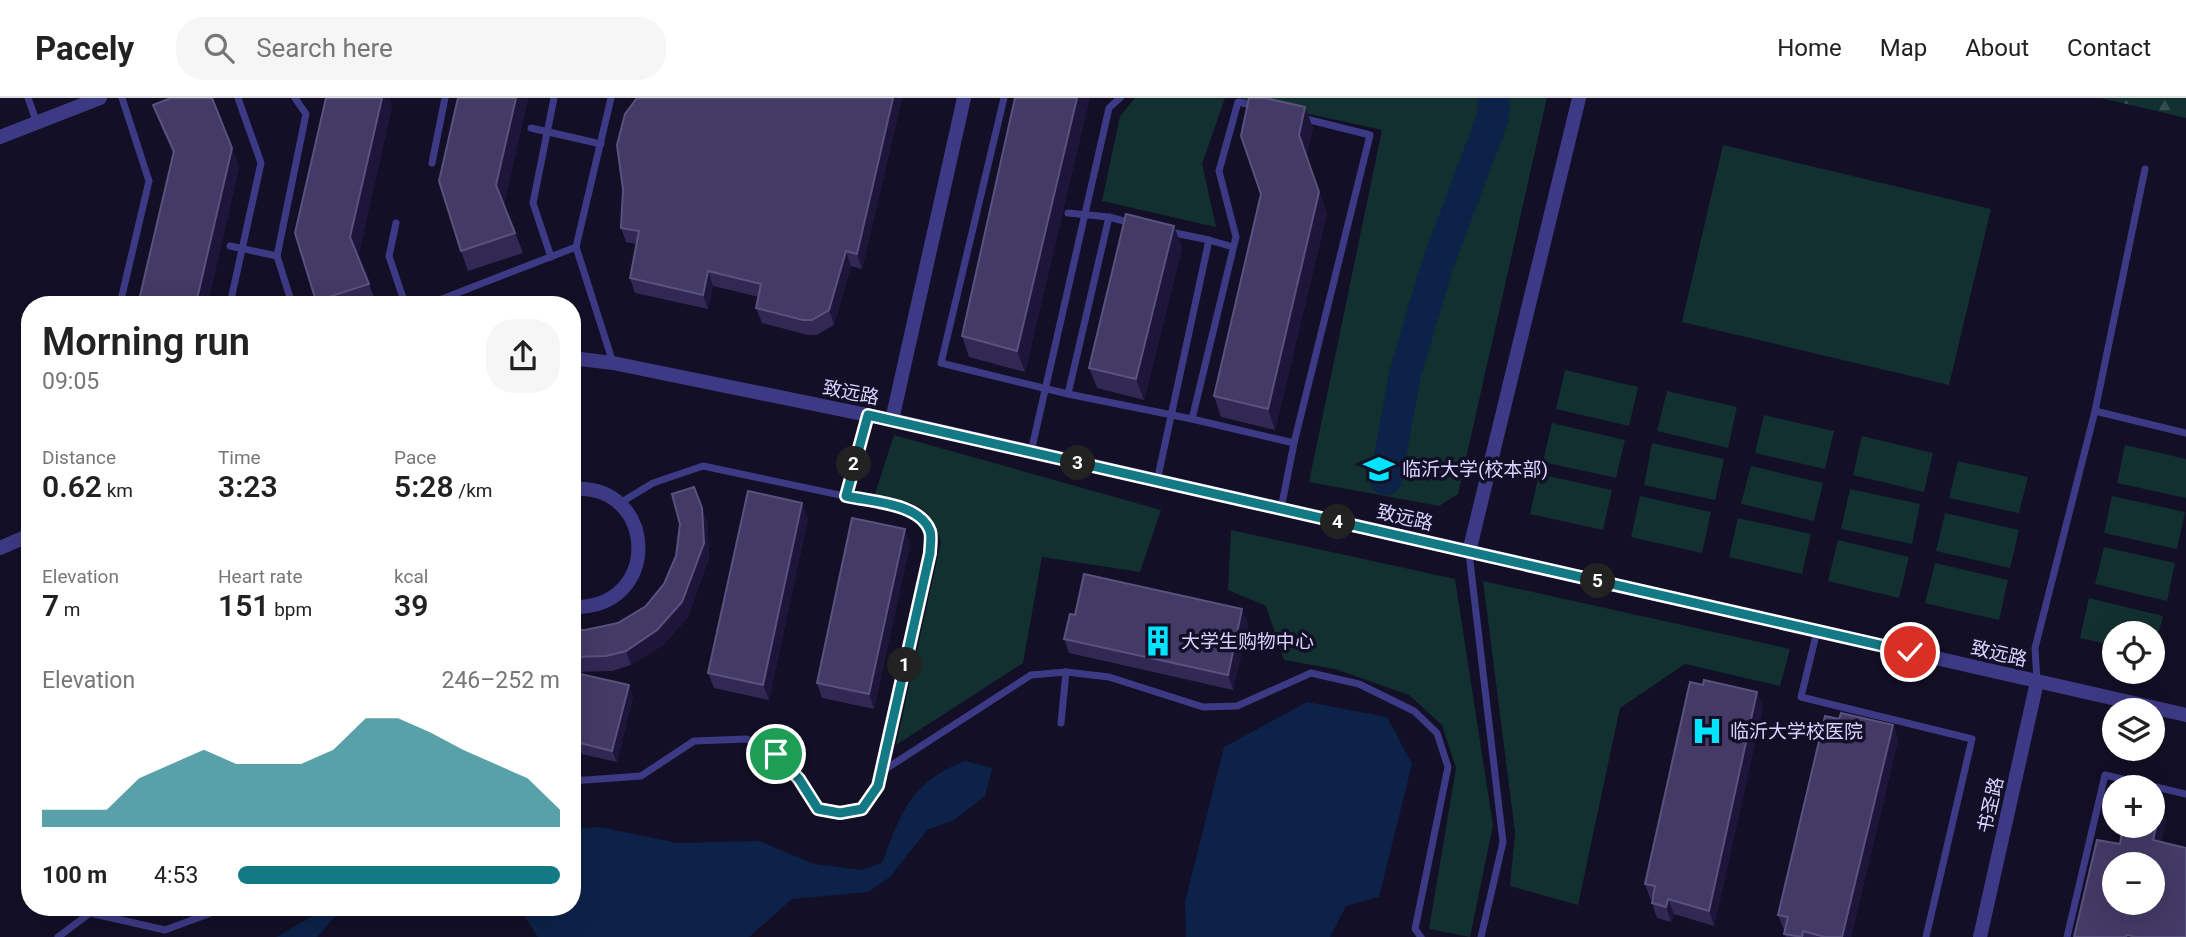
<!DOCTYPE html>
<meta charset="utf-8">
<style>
:root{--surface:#fff;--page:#f6f6f6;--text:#222;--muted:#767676;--line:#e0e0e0;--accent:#137a85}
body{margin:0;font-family:Roboto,"Noto Sans SC",sans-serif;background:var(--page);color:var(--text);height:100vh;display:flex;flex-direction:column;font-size:26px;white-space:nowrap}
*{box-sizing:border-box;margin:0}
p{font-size:23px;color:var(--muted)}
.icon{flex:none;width:38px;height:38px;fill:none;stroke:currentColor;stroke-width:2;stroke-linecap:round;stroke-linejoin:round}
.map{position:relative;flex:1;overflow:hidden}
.drawer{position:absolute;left:21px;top:198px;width:560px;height:620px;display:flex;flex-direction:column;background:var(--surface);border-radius:28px;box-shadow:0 7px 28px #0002}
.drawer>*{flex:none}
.fabs{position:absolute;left:2102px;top:523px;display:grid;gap:14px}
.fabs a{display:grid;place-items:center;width:63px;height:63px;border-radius:50%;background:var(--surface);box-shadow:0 7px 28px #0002;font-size:35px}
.pin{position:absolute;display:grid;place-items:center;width:60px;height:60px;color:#fff;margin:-30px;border:4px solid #fff;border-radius:50%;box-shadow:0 2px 7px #0007}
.km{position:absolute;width:35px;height:35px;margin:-18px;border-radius:50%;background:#222;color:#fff;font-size:19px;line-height:35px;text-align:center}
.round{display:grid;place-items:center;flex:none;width:74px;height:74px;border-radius:28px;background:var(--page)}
.overview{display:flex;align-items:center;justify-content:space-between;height:119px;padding:0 21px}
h1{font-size:38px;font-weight:600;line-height:52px}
.stats{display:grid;grid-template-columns:repeat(3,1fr);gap:10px;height:119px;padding:7px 21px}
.stats div{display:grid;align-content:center}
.stats b{font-size:30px;font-weight:600}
.stats small{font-size:19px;font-weight:400}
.stats p{font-size:19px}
.chart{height:196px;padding:14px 21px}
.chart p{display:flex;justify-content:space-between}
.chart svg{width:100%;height:126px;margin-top:7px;fill:var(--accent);opacity:.7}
ul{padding:0 21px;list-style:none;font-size:23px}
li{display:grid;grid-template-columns:112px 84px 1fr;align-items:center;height:52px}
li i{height:18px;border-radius:9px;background:var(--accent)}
header{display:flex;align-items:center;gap:42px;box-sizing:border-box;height:98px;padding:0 35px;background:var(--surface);border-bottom:2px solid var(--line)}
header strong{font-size:33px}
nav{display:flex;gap:38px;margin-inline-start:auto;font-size:24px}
.search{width:490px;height:63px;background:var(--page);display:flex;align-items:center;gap:18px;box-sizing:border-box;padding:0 24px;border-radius:28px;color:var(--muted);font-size:26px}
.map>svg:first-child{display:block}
.green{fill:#12302f}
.forest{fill:url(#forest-firs)}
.water{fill:#0c2248}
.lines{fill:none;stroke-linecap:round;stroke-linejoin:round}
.river{stroke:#0c2248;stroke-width:32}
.service{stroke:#3d3a85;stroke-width:7}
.minor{stroke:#3d3a85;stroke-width:14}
.wall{fill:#312854}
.shaded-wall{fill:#1d163a}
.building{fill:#433a66;stroke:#5a527e;stroke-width:2;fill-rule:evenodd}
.route-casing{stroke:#fff;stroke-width:14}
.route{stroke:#137a85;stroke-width:9}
.labels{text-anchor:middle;stroke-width:7;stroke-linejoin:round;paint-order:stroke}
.street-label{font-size:19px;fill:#d9d4ff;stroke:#130f26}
.poi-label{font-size:19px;fill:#d9d4ff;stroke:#130f26;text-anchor:start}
</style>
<header>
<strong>Pacely</strong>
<div class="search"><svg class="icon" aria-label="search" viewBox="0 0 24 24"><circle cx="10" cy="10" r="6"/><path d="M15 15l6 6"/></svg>Search here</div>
<nav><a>Home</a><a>Map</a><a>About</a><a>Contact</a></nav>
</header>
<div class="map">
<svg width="2186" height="839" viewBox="0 0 2186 839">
<defs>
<pattern id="forest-firs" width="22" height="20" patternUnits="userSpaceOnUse" patternTransform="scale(1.75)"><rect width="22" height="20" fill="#12302f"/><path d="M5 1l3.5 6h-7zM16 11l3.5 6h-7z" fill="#344d4e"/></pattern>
</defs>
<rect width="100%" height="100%" fill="#130f26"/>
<g class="green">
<path d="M1135,0H1225L1202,66L1216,129L1102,103L1120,18Z"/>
<path d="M1237,0H1547L1458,396L1439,408L1309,384L1382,32Z"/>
<path d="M1723,47L1991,111L1949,287L1682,224Z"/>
<path d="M1565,272L1638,289L1629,328L1556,311Z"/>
<path d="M1667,293L1737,309L1728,350L1657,333Z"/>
<path d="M1764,317L1834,333L1825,371L1755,355Z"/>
<path d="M1552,325L1625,342L1616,380L1543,364Z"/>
<path d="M894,337L1161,412L1140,474L1042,459L1023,565L896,647L941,444C929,403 913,406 875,396Z"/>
<path d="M1862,338L1933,355L1924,394L1853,377Z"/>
<path d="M1652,345L1724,361L1715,402L1644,387Z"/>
<path d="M2125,347L2186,361V400L2117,385Z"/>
<path d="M1958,363L2028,379L2019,415L1949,400Z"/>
<path d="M1751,368L1823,385L1814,423L1741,406Z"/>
<path d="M1539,376L1612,392L1603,432L1530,416Z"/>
<path d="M1850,391L1920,406L1912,446L1841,431Z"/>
<path d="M1640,398L1711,414L1702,455L1631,439Z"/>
<path d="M2112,398L2185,414L2177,451L2104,435Z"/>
<path d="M1945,415L2019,432L2010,470L1936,453Z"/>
<path d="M1738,420L1811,436L1802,476L1729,459Z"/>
<path d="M1231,432L1455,481L1493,727L1470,839L1429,831L1456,670L1442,627L1409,597L1335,571L1284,562L1266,508L1228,492Z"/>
<path d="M1838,442L1909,459L1899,500L1828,483Z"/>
<path d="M2104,449L2175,465L2167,503L2095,486Z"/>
<path d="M1935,465L2008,482L1999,522L1925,505Z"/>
<path d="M1483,483L1790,551L1780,588L1685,566L1620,610L1578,807L1510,788L1515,734Z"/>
<path d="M2089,500L2163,518L2153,557L2152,536H2114V548L2080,540Z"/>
</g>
<path class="forest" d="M2101,0H2186V20Z"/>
<g class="water">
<path d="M1307,604L1387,619L1412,666L1379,799L1346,808L1330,839H1186L1185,804L1224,649Z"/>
<path d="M965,663L992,670L985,698L954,722L927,732L890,779L868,794L792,801L749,839H538L518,809L572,808V731L600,729L677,745L759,743L814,766L861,772L882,765C901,715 911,683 965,663Z"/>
<path d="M328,809H344L317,839H276Z"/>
</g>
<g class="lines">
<path class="river" d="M1386,381L1405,276L1437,168L1493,19L1494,0"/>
<g class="service">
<path d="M28,0L37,25"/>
<path d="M611,0L576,149L613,265"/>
<path d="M1004,0L941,265L1068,296"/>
<path d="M1256,8L1238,4L1219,73L1236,139L1192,321L1294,345"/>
<path d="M531,30L601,46"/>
<path d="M432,65L445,0"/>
<path d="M1068,115L1109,119"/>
<path d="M396,125L389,158L405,206"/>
<path d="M1131,125L1109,119L1068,296L1192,321"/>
<path d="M1209,142L1233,149"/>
<path d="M230,148L277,158"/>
<path d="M551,159L533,105L554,0"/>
<path d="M120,206L149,83L122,0"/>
<path d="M230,206L261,65L238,0"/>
<path d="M292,206L277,158L306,16L295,0"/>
<path d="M429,206L576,149"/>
<path d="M2095,313L2186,335"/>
<path d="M1031,354L1109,10L1120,0"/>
<path d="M1157,383L1209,142L1170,134"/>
<path d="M846,398L868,318"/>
<path d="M1281,411L1294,345L1370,37L1302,20"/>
<path d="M1469,455L1503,744L1481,839"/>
<path d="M1817,533L1801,599L1972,641L1926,839"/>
<path d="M2037,583L2035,550L2095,313L2145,71"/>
<path d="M1061,625L1066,574"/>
<path d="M881,674L1031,577L1066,574L1109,579L1203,609L1237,608L1311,575L1359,586L1414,613L1437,635L1448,669L1415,831L1421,839"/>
<path d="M572,683L641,678L694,643L747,641L776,656L799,681L818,711L840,714L862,711L878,688L930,455C931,430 929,423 906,411L703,368L653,385L620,405"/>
<path d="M58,839L90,815L165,832L230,808"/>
<path d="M2067,839L2105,677L2186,696"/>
</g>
<g class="minor">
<path d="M0,39L100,0"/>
<path d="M572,260L613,265L892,322L2186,617"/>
<path d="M892,322L964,0"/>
<path d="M572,391C658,384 663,512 572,509"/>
<path d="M0,450L30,437"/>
<path d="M1469,454L1579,0"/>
<path d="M1980,839L2037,584"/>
</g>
</g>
<g class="wall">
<path d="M458,0H528L504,106L523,155L468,173L461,153Z"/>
<path d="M902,0L862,171L851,168L834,227L817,237H808L762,225L756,210L759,199L713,188L708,211L635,195L630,180L636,146L626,144L621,130Z"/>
<path d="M1089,2L1025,274L969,259L962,238Z"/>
<path d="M153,7L232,50L239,71L173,55L161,28Z"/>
<path d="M392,8L358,159L377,206H318L295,135Z"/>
<path d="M1305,9L1313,30L1306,58L1327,115L1275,332L1221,319L1214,298L1261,96Z"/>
<path d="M1182,149L1144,302L1097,290L1089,270Z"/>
<path d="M694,389L707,424L709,459L688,519L663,547L631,567L612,573L572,574V532H585L618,525L646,508L664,486L676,458Z"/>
<path d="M808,420L769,602L714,590L708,575Z"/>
<path d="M910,446L874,611L822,600L817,585Z"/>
<path d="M1075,517L1248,526L1233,592L1069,555L1064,541Z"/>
<path d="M572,591L633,599L617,664L572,654Z"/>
<path d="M1763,609L1714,828L1674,816L1671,824L1657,820L1652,805V801L1650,800L1645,786Z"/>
<path d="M1839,621L1893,627L1898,642L1851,839H1786L1784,836L1785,832H1784L1778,817Z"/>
</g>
<g class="shaded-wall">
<path d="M382,0H390L392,8L358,160L350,139Z"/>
<path d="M516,0H528L504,108L496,87Z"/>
<path d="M893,0H902L862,171L857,156Z"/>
<path d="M1077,0H1091L1089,2L1025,274L1017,253Z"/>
<path d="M1305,9L1313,30L1306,58L1327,115L1275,332L1268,311L1299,37Z"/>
<path d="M232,50L239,71L208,206H199L197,201Z"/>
<path d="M1174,128L1182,149L1144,302L1136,281Z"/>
<path d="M846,153L851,168L834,227L829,212Z"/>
<path d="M708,173L713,188L708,211L703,197Z"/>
<path d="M802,405L808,420L769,602L763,587Z"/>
<path d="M702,410L707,424L709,459L688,519L663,547L631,567L626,553L657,532Z"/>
<path d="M905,431L910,446L874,611L869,596Z"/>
<path d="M1242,511L1248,526L1233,592L1228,577Z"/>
<path d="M629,587L633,599L617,664L612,653Z"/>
<path d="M1757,594L1763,609L1714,828L1709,813Z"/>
<path d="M1893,627L1898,642L1851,839H1842Z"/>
<path d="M2161,708L2167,723L2158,757L2153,742Z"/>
<path d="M1668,801L1674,816L1671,824L1666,809Z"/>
</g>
<g class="building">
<path d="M171,0H212L232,50L197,201L199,206H143L140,198L174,53L153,7Z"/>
<path d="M326,0H382L350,139L369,186L316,203L295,135Z"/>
<path d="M458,0H516L496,87L515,135L461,153L439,83Z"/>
<path d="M637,0H893L857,156L846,153L829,212L812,222H803L756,210L761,186L708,173L703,197L630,180L639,133L621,130L623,91L617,47L625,16Z"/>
<path d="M1015,0H1077L1017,253L962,238Z"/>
<path d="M1249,0H1265L1305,9L1299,37L1319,94L1268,311L1214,298L1261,96L1241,38Z"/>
<path d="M1126,116L1174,128L1136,281L1089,270Z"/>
<path d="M694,389L702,410L704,445L682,504L657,532L626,553L606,558L572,559V532H585L618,525L646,508L664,486L676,458L680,426L672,396Z"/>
<path d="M748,393L802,405L763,587L708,575Z"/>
<path d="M852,420L905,431L869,596L817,585Z"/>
<path d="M1084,476L1242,511L1228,577L1064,541L1070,516L1075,517Z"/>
<path d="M576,575L629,587L612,653L572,643V591Z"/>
<path d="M1704,582L1757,594L1709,813L1668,801L1666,809L1652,805L1655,788L1645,786L1690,584L1703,587Z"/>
<path d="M1841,615L1893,627L1842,839H1825L1803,833L1802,839L1784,836L1788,819L1778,817L1825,618L1839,621Z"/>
<path d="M2152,706L2161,708L2153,742L2186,750V839H2136L2127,837L2126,839H2074L2097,742L2120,746L2123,728H2152ZM2114,766H2152V805H2114Z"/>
</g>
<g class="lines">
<g class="route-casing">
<path id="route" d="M776,656L799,681L818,711L840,715L862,711L878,688L930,455C930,448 932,439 930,433C920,405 871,404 846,398L868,317L1910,554"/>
</g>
<use href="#route" class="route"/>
</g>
<defs>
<g id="university-bare" transform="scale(2.415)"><path d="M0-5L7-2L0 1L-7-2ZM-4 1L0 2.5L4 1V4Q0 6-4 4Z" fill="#00e5ff" stroke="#130f26" stroke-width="2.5" paint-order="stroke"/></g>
<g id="building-bare" transform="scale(2.415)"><path d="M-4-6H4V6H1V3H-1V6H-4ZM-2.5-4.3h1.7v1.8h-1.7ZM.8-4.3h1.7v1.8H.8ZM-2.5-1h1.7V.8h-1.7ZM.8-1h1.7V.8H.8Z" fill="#00e5ff" stroke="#130f26" stroke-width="2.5" paint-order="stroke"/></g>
<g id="hospital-bare" transform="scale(2.415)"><path d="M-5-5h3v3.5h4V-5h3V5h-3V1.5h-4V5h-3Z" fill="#00e5ff" stroke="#130f26" stroke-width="2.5" paint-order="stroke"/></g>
</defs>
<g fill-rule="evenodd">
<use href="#university-bare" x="1379" y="371"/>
<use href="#building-bare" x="1158" y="543"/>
<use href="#hospital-bare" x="1707" y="633"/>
</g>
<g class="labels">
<g class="street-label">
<text transform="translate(851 294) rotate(11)" y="7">致远路</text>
<text transform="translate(1405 419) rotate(13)" y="7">致远路</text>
<text transform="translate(1999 555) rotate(13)" y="7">致远路</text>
<text transform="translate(1990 707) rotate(-77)" y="7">书圣路</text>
</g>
<g class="poi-label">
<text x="1402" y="378">临沂大学(校本部)</text>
<text x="1181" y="550">大学生购物中心</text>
<text x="1730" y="640">临沂大学校医院</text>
</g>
</g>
</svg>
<div class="fabs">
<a><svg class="icon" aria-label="locate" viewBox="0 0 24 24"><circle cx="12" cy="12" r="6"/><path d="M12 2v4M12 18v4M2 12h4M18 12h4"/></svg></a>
<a><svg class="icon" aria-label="layers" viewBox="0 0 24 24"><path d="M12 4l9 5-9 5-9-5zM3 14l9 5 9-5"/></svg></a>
<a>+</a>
<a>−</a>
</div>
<div class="pin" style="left:776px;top:656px;background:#1e9e55"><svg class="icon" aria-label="arrive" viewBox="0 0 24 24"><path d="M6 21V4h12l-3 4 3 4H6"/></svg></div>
<div class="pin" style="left:1910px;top:554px;background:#d93025"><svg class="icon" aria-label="check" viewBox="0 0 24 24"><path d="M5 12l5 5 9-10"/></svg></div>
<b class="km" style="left:905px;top:567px">1</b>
<b class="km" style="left:854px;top:366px">2</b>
<b class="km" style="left:1078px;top:365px">3</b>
<b class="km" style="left:1338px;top:424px">4</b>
<b class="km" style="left:1598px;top:483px">5</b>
<section class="drawer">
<div class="overview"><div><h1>Morning run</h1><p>09:05</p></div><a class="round"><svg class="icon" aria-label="share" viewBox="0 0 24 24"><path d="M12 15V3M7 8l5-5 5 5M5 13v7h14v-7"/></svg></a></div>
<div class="stats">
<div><p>Distance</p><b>0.62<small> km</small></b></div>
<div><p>Time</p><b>3:23</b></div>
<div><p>Pace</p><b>5:28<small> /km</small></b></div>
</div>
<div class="stats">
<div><p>Elevation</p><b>7<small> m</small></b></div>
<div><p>Heart rate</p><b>151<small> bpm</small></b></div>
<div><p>kcal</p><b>39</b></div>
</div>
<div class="chart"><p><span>Elevation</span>246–252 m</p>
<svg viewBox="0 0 160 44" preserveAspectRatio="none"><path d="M0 44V38L10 38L20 38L30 27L40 22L50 17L60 22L70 22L80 22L90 17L100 6L110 6L120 11L130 17L140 22L150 27L160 38V44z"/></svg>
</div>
<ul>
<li><b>100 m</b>4:53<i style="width:100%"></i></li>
</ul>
</section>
</div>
